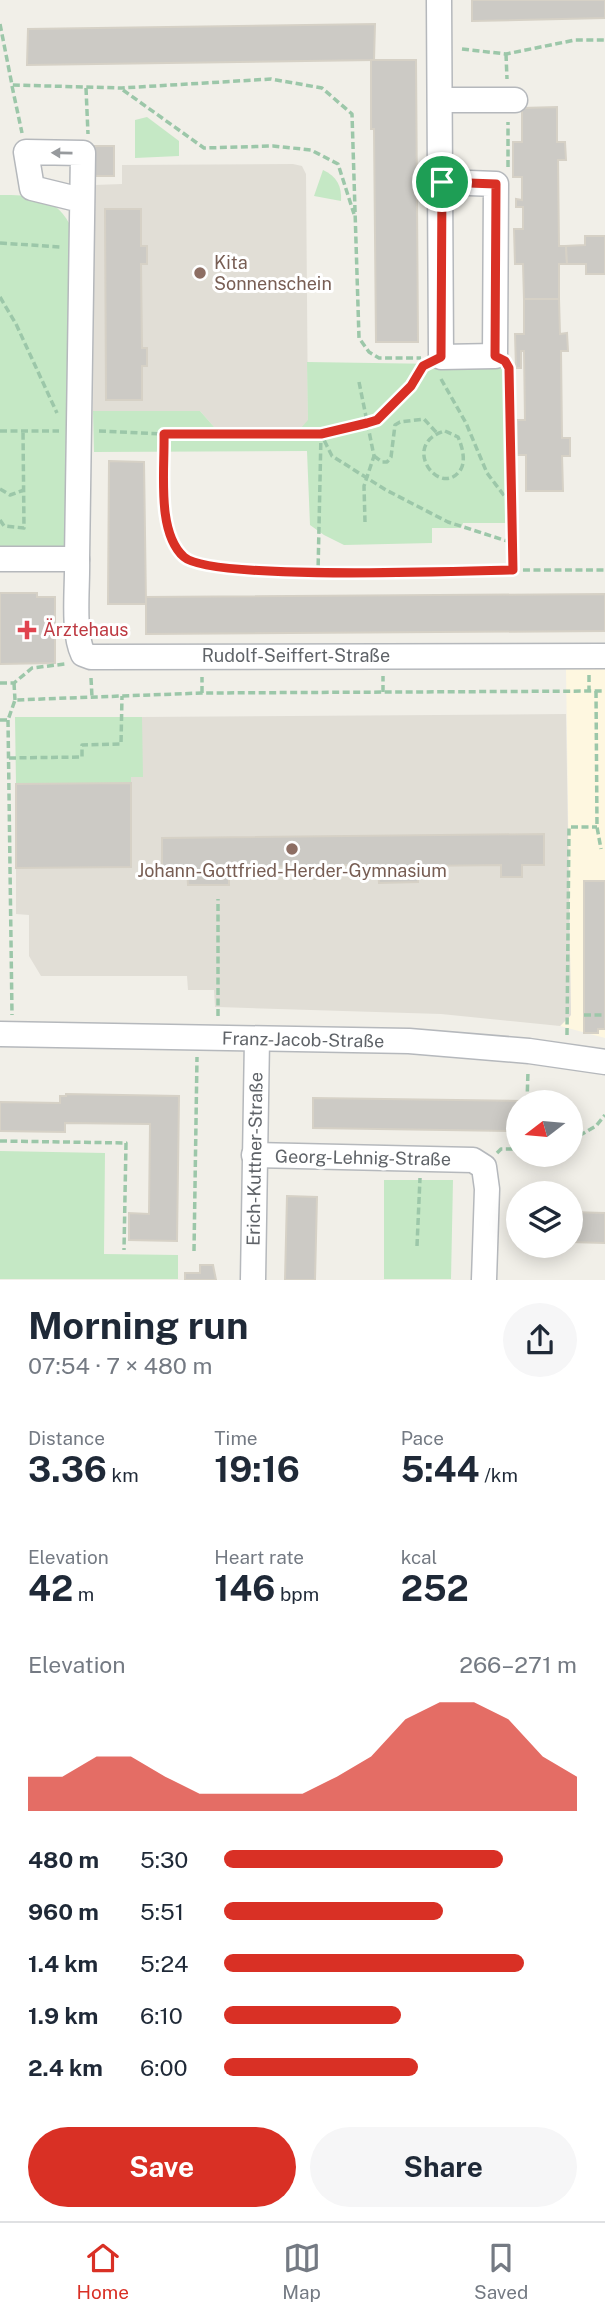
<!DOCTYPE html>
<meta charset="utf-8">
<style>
:root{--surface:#fff;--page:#f6f6f7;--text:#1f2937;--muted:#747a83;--line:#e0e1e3;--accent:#d93025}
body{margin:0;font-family:"Public Sans",sans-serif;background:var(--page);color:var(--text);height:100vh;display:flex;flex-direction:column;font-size:26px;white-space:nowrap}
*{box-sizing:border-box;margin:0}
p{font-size:23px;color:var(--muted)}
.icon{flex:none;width:38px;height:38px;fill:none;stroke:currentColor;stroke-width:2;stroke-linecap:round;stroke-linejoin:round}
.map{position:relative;height:1280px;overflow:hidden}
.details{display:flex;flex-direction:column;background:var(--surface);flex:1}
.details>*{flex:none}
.needle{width:46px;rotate:254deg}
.buttons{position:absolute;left:506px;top:1090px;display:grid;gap:14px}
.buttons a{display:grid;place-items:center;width:77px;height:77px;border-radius:50%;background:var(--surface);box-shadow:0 4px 18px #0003;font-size:35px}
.pin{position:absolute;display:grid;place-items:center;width:60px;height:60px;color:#fff;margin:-30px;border:4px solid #fff;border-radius:50%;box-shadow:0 2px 7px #0007}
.round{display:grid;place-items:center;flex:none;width:74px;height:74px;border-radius:37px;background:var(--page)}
.overview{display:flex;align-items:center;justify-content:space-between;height:119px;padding:0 28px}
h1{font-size:38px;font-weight:700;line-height:52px}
.figures{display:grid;grid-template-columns:repeat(3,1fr);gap:10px;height:119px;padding:7px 28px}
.figures div{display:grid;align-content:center}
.figures b{font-size:35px;font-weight:700}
.figures small{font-size:19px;font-weight:400}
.figures p{font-size:19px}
.chart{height:196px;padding:14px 28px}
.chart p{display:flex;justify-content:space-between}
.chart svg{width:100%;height:126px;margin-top:7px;fill:var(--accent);opacity:.7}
.cta{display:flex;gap:14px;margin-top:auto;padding:14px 28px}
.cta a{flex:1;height:80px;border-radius:42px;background:var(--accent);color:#fff;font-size:28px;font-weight:700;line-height:80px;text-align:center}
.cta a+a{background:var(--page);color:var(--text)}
ul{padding:0 28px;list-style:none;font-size:23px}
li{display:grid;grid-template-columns:112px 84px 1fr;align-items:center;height:52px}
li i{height:18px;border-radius:9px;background:var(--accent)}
.tab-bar{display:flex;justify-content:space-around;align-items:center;height:98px;border-top:2px solid var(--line);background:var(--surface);font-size:19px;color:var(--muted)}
.tab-bar a{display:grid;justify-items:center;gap:4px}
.tab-bar .on{color:var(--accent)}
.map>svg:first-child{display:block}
.commercial{fill:#fef7e0}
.education{fill:#e1ded6}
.green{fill:#c5e8c5}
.building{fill:#cccac5;stroke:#d6d1c6;stroke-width:2}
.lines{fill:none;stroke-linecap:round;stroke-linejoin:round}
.minor-casing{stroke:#b5b8bc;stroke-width:27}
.path{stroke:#9cc7a9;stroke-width:3.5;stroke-dasharray:7 3.5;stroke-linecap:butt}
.minor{stroke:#fff;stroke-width:24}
.oneway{fill:#979a9d}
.route-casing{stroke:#fff;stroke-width:14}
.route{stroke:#d93025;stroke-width:9}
.education-dot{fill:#8d6e63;stroke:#fff;stroke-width:2.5}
.health-dot{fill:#e0444e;stroke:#fff;stroke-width:2.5}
.labels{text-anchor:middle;stroke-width:6;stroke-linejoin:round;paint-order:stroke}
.education-label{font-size:18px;fill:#785e54;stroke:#fff;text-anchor:start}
.health-label{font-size:18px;fill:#be3a42;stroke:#fff;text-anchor:start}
.street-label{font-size:18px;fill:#5f6368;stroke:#fff}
</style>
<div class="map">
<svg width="605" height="1280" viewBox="0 0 605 1280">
<rect width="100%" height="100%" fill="#f1efe8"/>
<path class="commercial" d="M566,669H605V1038L560,1026L571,1015Z"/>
<g class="education">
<path d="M293,164L302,166L306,174L308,421L302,428H215L200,411H93L94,185L122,184V165Z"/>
<path d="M566,714L571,1015L560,1026L441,1014L218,1007H215L214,990H188L187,976H41L29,956V915L16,914V784L130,783L131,777H142V717Z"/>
</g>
<g class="green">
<path d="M147,117L179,141V156L135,158V120Z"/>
<path d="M323,170C337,176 342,187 341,201L314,196Z"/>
<path d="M0,195C30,195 53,195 69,223L72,543L68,547L0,548Z"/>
<path d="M307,362L506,365V523H463L461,528H432V543L344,545L324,535L310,525L307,451L94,452L93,411H200L215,428H301L308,420Z"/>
<path d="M15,717H142L143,777H131V783L16,784Z"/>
<path d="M0,1151L105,1153L104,1254L178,1255V1279H0Z"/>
<path d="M384,1180H453L451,1279H384Z"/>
</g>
<g class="building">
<path d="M472,0H605V18L472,21Z"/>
<path d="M375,24L374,60L27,65L28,29Z"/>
<path d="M371,60H416L418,342H376L374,129H371Z"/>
<path d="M557,107V142H565L566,160H558L559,246H566L567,264H559V299H524L523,264H515L514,229H523V207H516V199L522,200V177H513V142H522V108Z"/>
<rect x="95" y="146" width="19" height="30"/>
<path d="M105,209H141V246H147V264H141L142,348H147V366H142V400H106Z"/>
<path d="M585,236H605V274H586V264H567L566,246L585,245Z"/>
<path d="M524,299H559L560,334L567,333L568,351H561L562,438H570V456H562L563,491H526V455H517V420H525L524,351H521V368H516L515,334H524Z"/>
<path d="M109,461L144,462L146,604H108Z"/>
<path d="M0,593H37V597H55V663L0,664Z"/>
<path d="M605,594V631L146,634V597Z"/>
<path d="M131,783V867L16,868V784Z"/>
<path d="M544,834V865H522V877H501V865L418,866V882L379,883L378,865H330V879H310V866L229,867V885H188L187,867H162V838Z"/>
<path d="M584,881H605V1029H598V1033H584Z"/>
<path d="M66,1094L179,1096L177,1241L129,1240V1213L149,1214L150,1124L65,1123V1132L0,1131V1102L60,1103V1096H66Z"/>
<path d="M313,1098L523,1101V1102H518V1131L313,1128Z"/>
<path d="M287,1196L317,1197L315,1280H285Z"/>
<path d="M570,1212L605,1213V1243L570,1242Z"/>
<path d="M200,1265H213L216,1280H185V1273H200Z"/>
</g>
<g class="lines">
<g class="minor-casing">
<g id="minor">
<path d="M439,0L441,357L495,356L496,184L442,182"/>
<path d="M440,100H515"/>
<path d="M81,200L32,188L26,152L83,153L77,559C78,585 72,631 83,654L91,657L605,656"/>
<path d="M0,559H77"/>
<path d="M0,1034L409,1041L529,1051L605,1062"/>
<path d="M254,1155L473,1160L484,1167L487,1189L484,1280"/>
<path d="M253,1280L257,1039"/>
</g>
</g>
<g class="path">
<path d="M0,24L12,85L122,88L271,79L322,88L352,114L359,338L369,352L379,358H421"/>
<path d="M462,49L506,54L575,40H605"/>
<path d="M506,54L507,79"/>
<path d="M12,86L22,133"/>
<path d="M86,88L88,134"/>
<path d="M123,90L204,148L273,146L311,150L338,164L354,214"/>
<path d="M508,167V122"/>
<path d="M0,243L61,247"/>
<path d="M0,297L16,324L57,413"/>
<path d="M423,366L411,386L377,420L321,434L332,456L386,490L448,522L513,543"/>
<path d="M509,370L513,570H605"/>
<path d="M441,379L466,423L487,473L512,506"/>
<path d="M359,382L374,456L364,486L365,522"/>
<path d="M0,431H59"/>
<path d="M99,431L164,434H321L318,573"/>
<path d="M445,431L458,437C462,446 466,460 461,469C441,501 398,444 445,431Z"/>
<path d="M164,434C165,469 156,531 184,557C211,581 464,571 513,570"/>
<path d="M374,456L382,462H387L391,457L395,425L400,422L424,419L437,433"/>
<path d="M0,489L10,495L24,490"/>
<path d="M0,520L4,526L24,528L23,431"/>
<path d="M589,675V691"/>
<path d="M91,678L92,697"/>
<path d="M0,683H14L32,668L65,664"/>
<path d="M14,683L15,700"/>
<path d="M596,691L597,827L601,849"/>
<path d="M383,692V676"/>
<path d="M202,693V677"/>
<path d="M0,720H8L15,700L202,693L605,691"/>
<path d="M8,720L12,1015"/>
<path d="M9,758L82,757V745L121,744L122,696"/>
<path d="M584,1015H605"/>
<path d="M218,1016V899"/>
<path d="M567,1035L569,827H597"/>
<path d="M527,1102L528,1071"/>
<path d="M0,1141L126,1143L124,1250"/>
<path d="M570,1141L596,1126L605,1115"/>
<path d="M497,1153L501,1149H518"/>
<path d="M417,1246L420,1178"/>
<path d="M194,1251L197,1057"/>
</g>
<use href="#minor" class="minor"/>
</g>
<defs><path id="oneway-solid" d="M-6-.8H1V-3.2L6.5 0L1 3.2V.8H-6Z" transform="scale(1.75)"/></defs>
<use class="oneway" href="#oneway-solid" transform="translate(62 153) rotate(-179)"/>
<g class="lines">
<g class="route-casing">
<path id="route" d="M442,182L496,184L495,356L505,361L509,368L513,570C464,571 211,581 184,557C156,532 165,469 164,434H321L367,423L377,420L411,386L423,366L441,357Z"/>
</g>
<use href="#route" class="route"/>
</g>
<g class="education-dot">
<circle cx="200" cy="273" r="7"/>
<circle cx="292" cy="849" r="7"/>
</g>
<path class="health-dot" d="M23.5 619.5h7v7h7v7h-7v7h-7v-7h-7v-7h7z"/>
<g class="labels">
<g class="education-label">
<text x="214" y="269">Kita<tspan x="214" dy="21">Sonnenschein</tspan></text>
<text x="292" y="877" text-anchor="middle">Johann-Gottfried-Herder-Gymnasium</text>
</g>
<g class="health-label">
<text x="43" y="636">Ärztehaus</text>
</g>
<g class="street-label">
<text x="296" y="662">Rudolf-Seiffert-Straße</text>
<text transform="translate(303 1040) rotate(1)" y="6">Franz-Jacob-Straße</text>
<text transform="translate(363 1158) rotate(1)" y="6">Georg-Lehnig-Straße</text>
<text transform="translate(255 1159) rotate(-89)" y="6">Erich-Kuttner-Straße</text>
</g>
</g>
</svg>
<div class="buttons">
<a><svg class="needle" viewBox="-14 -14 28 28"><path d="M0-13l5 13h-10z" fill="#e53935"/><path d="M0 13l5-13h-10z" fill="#747a83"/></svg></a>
<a><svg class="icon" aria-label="layers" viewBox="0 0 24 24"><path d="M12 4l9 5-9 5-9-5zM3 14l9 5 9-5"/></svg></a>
</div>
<div class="pin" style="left:442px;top:182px;background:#1e9e55"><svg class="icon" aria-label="arrive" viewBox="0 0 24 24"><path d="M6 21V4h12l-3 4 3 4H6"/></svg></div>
</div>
<section class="details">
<div class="overview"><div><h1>Morning run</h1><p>07:54 · 7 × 480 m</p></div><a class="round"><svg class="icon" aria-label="share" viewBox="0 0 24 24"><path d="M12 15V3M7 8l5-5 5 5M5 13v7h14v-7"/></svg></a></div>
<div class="figures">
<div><p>Distance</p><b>3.36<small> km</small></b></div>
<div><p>Time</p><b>19:16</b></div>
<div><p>Pace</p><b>5:44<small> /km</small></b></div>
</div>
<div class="figures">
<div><p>Elevation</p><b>42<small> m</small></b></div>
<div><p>Heart rate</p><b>146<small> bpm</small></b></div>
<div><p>kcal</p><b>252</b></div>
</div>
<div class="chart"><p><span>Elevation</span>266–271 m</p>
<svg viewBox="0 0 160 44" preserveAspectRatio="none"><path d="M0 44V32L10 32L20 25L30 25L40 32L50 38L60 38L70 38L80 38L90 32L100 25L110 12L120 6L130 6L140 12L150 25L160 32V44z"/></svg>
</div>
<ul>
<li><b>480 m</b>5:30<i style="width:79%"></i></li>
<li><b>960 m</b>5:51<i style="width:62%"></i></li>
<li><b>1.4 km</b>5:24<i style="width:85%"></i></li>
<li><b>1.9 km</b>6:10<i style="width:50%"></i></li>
<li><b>2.4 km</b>6:00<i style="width:55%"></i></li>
</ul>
<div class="cta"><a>Save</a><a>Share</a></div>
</section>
<nav class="tab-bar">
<a class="on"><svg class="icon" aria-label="home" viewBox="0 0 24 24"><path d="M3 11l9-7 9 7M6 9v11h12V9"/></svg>Home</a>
<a><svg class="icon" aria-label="map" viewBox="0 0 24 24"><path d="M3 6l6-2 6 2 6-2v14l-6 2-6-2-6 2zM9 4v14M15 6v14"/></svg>Map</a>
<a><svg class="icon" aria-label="saved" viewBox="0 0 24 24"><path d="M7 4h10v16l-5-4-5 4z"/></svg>Saved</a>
</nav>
